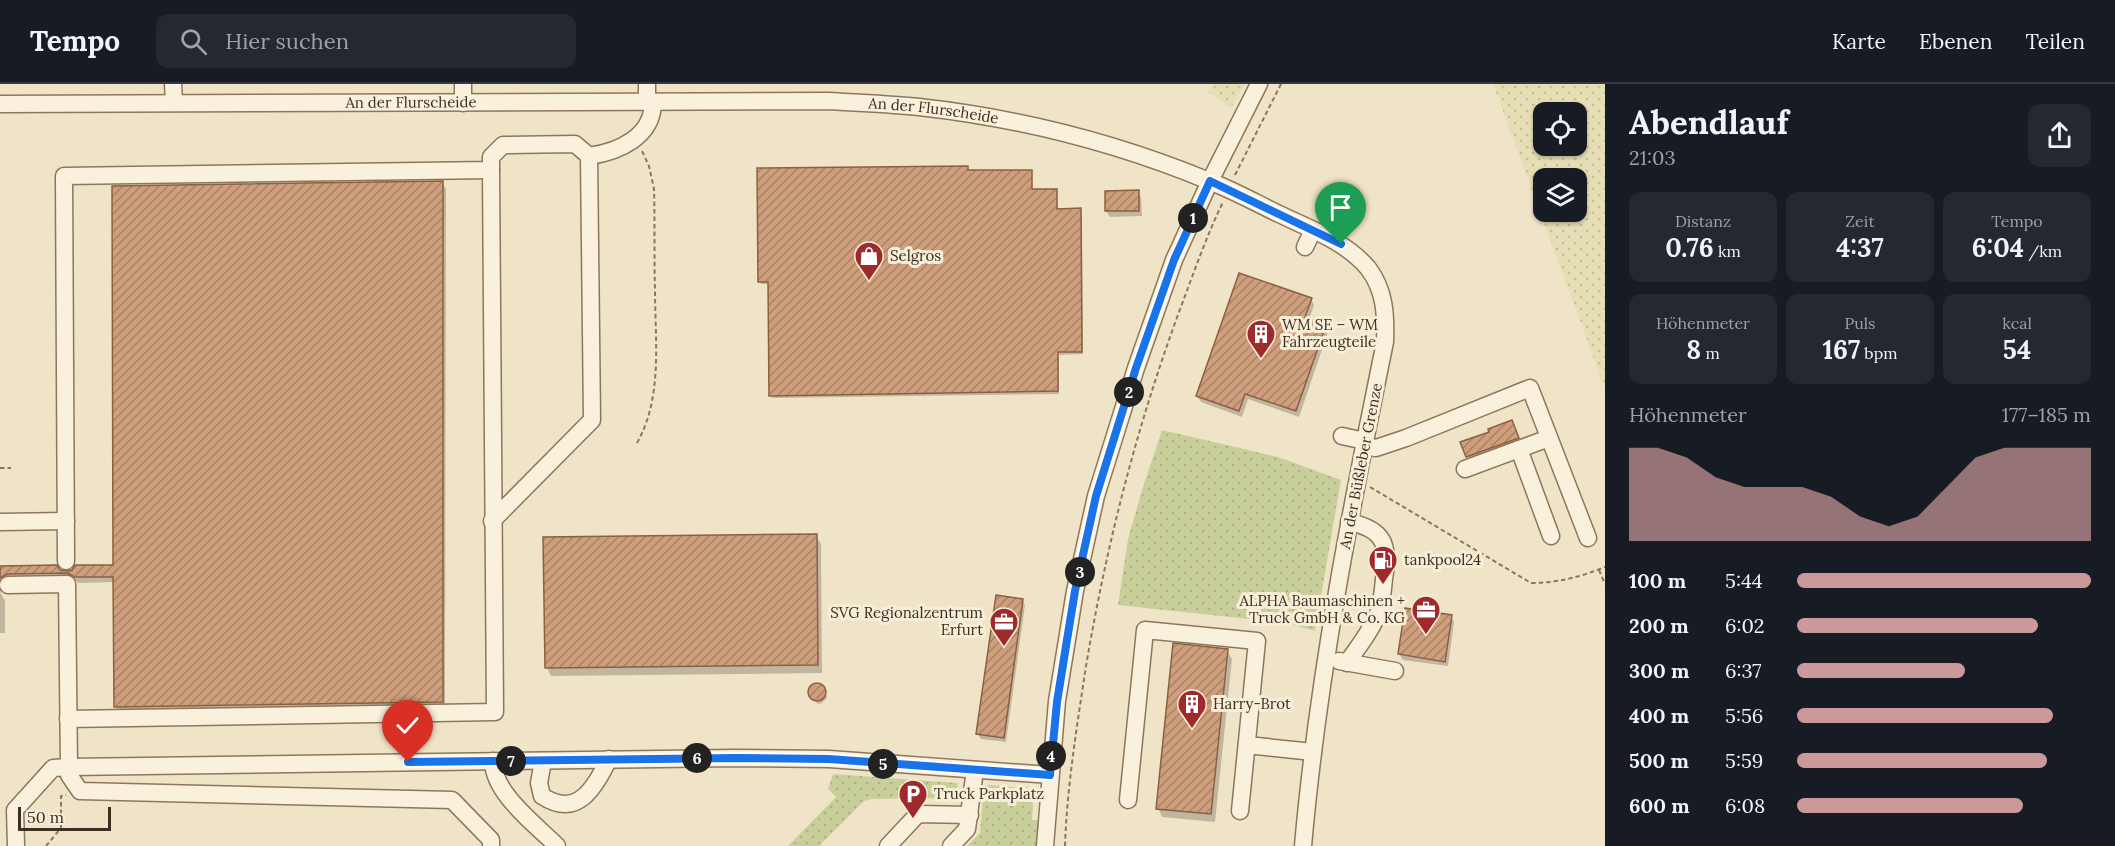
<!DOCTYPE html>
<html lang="de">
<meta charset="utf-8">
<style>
:root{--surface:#171b24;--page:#242831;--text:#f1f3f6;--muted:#9ea1a6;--line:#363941;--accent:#cc999b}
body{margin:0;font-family:Lora,serif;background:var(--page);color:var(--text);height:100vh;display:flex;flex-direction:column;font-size:22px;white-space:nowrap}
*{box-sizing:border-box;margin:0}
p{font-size:20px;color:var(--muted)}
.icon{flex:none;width:33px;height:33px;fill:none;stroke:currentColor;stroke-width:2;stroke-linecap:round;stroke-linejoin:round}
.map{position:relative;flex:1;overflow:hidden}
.details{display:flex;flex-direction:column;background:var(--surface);width:510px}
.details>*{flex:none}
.tools{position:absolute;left:1533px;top:18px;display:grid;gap:12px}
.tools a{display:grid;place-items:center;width:54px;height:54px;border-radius:12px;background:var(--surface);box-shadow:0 2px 4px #0004;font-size:30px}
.scale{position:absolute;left:18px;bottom:15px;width:93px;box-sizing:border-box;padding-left:6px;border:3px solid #3d2e20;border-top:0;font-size:16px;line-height:21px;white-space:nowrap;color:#3d2e20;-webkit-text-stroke:4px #f7eed8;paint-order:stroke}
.pin{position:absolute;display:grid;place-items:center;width:51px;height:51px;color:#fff;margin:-62px -26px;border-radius:50% 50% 50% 0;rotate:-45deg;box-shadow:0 0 6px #0007}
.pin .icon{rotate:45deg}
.km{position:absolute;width:30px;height:30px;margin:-15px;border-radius:50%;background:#222;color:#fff;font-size:16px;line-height:30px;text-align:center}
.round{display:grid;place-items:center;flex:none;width:63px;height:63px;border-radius:12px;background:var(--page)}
.overview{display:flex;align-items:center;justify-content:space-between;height:102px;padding:0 24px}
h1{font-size:33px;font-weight:700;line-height:45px}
.figures{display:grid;grid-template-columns:repeat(3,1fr);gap:9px;height:102px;padding:6px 24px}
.figures div{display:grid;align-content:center;border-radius:12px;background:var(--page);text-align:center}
.figures b{font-size:26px;font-weight:700}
.figures small{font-size:16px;font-weight:400}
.figures p{font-size:16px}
.chart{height:168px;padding:12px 24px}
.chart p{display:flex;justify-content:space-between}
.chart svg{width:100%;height:108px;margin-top:6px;fill:var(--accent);opacity:.7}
ul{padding:0 24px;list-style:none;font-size:20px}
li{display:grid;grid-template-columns:96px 72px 1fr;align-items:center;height:45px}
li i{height:15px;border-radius:8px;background:var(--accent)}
header{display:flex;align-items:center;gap:36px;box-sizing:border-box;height:84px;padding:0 30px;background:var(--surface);border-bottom:2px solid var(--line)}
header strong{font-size:28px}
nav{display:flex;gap:33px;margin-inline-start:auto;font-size:21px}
.search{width:420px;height:54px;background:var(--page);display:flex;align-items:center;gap:15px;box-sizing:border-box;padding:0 21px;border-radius:12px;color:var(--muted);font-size:22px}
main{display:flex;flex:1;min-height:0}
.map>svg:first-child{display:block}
.farmland{fill:url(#farmland-dots);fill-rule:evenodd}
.grass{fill:url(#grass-dots)}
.shadow{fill:#0003}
.building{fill:url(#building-hatch);stroke:#8d5f41;stroke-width:1.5}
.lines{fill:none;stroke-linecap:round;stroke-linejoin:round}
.minor-casing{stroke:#8d765c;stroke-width:19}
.path{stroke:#8d765c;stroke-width:2;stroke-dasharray:4.5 3;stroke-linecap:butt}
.minor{stroke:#faf1dc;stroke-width:16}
.route-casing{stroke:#fff;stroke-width:12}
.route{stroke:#1a73e8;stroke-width:8}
.labels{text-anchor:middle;stroke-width:6;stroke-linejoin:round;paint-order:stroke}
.street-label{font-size:15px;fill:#3d2e20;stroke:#f7eed8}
.poi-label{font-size:15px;fill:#3d2e20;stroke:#f7eed8;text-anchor:start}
</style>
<header>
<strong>Tempo</strong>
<div class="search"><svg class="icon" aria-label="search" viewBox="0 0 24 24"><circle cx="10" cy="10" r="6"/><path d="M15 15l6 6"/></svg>Hier suchen</div>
<nav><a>Karte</a><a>Ebenen</a><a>Teilen</a></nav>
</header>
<main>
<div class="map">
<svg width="1605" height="762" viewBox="0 0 1605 762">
<defs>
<pattern id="farmland-dots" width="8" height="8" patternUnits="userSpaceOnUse" patternTransform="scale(1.5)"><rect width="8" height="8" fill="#e6deb5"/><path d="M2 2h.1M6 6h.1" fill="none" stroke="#c6bf9b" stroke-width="1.8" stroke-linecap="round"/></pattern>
<pattern id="grass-dots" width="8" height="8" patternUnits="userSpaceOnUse" patternTransform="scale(1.5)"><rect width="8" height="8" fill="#c9cf9b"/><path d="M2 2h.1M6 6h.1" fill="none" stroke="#aeb285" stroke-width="1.8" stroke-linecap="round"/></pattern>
<pattern id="building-hatch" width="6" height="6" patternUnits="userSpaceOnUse" patternTransform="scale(1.5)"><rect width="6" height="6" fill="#cf9f7d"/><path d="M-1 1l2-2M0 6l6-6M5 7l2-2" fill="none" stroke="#a98266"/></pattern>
</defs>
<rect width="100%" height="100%" fill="#f0e4c8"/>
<g class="farmland">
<path d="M1213,0H1245L1231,24L1208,8Z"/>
<path d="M1493,0H1605V305ZM1544,28H1576V62H1544ZM1544,94H1576V128H1544Z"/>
</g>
<g class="grass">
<path d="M1162,346L1278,373L1341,396L1315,547L1287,539L1118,521L1128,455L1142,406Z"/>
<path d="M833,690L958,699L956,709L947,715L922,714L872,715L864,717L819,762H788L836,713L828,705Z"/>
<path d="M984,701C997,702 1028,700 1032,716C1034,722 1032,730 1032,736H1039L1038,762H967L980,749Z"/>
</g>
<g class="shadow">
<path d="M968,83L969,86L1031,88L1033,107L1056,106L1058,126H1080L1082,129L1083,270L1059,271V310L772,314L771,311L769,200H761L760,197Z"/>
<path d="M442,99L446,105L445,624L119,629L116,623L115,498L79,499L71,495L6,497L0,508V483L65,489L115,482Z"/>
<path d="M1138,108L1141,114L1142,132L1110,133L1106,127Z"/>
<path d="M1311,215L1314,221L1309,236L1325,242L1328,248L1299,333L1248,315L1242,333L1201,318L1197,312Z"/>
<path d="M1515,344L1521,360L1471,379L1462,359Z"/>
<path d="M816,452L821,460L822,589L551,592L547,584Z"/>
<path d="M0,508L5,517V549H0Z"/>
<path d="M1022,516L1025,521L1006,658L981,655L978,650Z"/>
<path d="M1451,532L1454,538L1448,582L1403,576L1399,570Z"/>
<path d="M1227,566L1232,575L1215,738L1162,733L1158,724Z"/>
<path d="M813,602H820L826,610L827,614L822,619L818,620L810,611V606Z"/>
</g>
<g class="building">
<path d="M968,82V86H1032V105H1057V125L1081,124L1082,268H1058V307L769,312L768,198H758L757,84Z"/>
<path d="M443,97V618L114,623L113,493H75L67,489L8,490L0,494V482L57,481L60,486L67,487L72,486L75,481H113L112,102Z"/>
<path d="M1139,106V127H1105V107Z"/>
<path d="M1239,189L1312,214L1305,233L1326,241L1296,327L1245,310L1239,327L1196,312Z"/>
<path d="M1512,336L1519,354L1466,373L1460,358L1489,348L1488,345Z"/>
<path d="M817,450L818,581L545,584L543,453Z"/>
<path d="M996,511L1023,515L1004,654L976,650Z"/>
<path d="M1405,524L1452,531L1445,578L1398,570Z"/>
<path d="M1173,559L1228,565L1211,730L1156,725Z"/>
<circle cx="817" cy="608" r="9"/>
</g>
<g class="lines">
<g class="minor-casing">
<g id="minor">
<path d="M173,0L174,18"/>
<path d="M647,18V0"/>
<path d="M463,19V0"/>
<path id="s1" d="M0,20L828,17C858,19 889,20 919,23C1018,34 1117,59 1209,97C1233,106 1256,119 1279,130C1310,145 1345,157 1368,184C1385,206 1386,231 1385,258C1351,424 1318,592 1303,762"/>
<path d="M589,72C618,68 653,53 653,18"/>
<path d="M1305,163L1313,146"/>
<path d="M1342,352L1365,357"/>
<path d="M1364,362L1376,364L1406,354L1530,304L1588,454"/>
<path d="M1519,365L1551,452"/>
<path d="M1465,385L1549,354"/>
<path d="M0,438L66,437"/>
<path d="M66,477L64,92L491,86V73L503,61L575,60L589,72L592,336L492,437"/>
<path d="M8,501L67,500L69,683L734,674L829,675L1050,691"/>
<path d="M1339,577L1395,587"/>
<path d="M1347,579C1358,563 1372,546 1379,527C1382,517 1383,505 1384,495C1390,461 1384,445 1349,438"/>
<path d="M68,635L495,628L491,86"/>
<path d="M1247,661L1313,668"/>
<path d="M493,677C493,709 535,740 557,762"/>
<path d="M543,677L539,699L542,712C578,735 594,704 609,675"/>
<path d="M1128,716L1145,546L1257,557L1240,727"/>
<path d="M16,762L15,726L53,684L69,683V691L80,707L452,716L491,756V762"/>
<path d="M888,762L918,730L970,731"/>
<path d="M951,762L967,745L975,686"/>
<path d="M1045,762L1057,617L1075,507L1096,412L1136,284L1174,176L1210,97L1259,0"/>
</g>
</g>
<g class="path">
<path d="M1235,91L1281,0"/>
<path d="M637,359C663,313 655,257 655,206C654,173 655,139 654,105L649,82L642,67"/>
<path d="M0,384H11"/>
<path d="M1370,403L1531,499C1558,499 1580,493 1605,483"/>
<path d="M1599,486L1605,500"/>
<path d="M1026,704L1034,713"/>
<path d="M46,762L61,744V712L66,711"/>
<path d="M1065,762C1067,702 1077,642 1086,582C1107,459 1136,345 1179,228C1193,191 1206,153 1223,118"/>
</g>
<use href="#minor" class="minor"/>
</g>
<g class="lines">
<g class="route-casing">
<path id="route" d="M408,678L735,674L829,675L1050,691L1057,618L1066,562L1075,507L1096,412L1136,284L1174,176L1210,97L1341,160"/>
</g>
<use href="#route" class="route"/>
</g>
<defs>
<g id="shop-pin" transform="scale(1.5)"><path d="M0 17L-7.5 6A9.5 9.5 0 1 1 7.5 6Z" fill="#9e2a2b" stroke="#f7eed8"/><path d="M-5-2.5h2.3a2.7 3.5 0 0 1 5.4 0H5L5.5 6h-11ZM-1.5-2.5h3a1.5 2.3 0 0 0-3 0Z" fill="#fff"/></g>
<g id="building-pin" transform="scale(1.5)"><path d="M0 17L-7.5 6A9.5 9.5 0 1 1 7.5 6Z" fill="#9e2a2b" stroke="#f7eed8"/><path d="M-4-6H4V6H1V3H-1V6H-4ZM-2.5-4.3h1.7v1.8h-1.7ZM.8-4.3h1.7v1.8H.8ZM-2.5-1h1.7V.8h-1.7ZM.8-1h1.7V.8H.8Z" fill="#fff"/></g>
<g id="fuel-pin" transform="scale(1.5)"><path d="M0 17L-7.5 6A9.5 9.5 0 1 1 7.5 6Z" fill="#9e2a2b" stroke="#f7eed8"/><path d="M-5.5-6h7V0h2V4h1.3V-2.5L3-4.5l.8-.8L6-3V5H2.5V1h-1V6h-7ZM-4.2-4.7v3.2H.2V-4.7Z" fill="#fff"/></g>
<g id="office-pin" transform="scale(1.5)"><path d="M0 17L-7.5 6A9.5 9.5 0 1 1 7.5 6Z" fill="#9e2a2b" stroke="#f7eed8"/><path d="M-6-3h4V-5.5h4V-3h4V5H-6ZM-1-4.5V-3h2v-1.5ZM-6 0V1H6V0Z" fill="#fff"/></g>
<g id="parking-pin" transform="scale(1.5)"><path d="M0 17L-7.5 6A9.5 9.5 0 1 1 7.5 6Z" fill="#9e2a2b" stroke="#f7eed8"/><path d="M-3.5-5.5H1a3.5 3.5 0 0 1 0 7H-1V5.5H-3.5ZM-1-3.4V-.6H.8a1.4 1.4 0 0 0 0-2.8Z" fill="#fff"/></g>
</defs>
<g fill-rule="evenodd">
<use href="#shop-pin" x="869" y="172"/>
<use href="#building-pin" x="1261" y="250"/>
<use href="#fuel-pin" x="1383" y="476"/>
<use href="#office-pin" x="1426" y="526"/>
<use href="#office-pin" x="1004" y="538"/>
<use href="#building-pin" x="1192" y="620"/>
<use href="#parking-pin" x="913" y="710"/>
</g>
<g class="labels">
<g class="street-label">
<text dy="5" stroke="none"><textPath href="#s1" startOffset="411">An der Flurscheide</textPath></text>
<text dy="5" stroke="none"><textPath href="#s1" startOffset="934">An der Flurscheide</textPath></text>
<text transform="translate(1361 382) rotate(-79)" y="5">An der Büßleber Grenze</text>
</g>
<g class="poi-label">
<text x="890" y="177">Selgros</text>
<text x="1282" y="246">WM SE – WM<tspan x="1282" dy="17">Fahrzeugteile</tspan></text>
<text x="1404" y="481">tankpool24</text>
<text x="1405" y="522" text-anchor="end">ALPHA Baumaschinen +<tspan x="1405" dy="17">Truck GmbH &amp; Co. KG</tspan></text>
<text x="983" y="534" text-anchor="end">SVG Regionalzentrum<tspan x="983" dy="17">Erfurt</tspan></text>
<text x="1213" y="625">Harry-Brot</text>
<text x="934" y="715">Truck Parkplatz</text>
</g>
</g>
</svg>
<div class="tools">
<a><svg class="icon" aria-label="locate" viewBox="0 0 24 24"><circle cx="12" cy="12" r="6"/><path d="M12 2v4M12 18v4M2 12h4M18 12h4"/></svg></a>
<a><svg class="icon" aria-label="layers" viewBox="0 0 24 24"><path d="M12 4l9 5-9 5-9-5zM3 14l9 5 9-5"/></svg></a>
</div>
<div class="scale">50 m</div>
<div class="pin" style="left:1341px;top:160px;background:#1e9e55"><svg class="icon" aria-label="arrive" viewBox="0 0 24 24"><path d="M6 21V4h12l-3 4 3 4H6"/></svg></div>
<div class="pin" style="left:408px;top:678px;background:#d93025"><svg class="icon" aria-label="check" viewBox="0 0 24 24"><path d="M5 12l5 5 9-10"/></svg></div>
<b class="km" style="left:1193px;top:134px">1</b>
<b class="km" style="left:1129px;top:308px">2</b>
<b class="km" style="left:1080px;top:488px">3</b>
<b class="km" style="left:1051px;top:672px">4</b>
<b class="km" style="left:883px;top:680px">5</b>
<b class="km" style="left:697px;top:674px">6</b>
<b class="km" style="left:511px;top:677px">7</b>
</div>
<section class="details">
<div class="overview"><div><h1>Abendlauf</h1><p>21:03</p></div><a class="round"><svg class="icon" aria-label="share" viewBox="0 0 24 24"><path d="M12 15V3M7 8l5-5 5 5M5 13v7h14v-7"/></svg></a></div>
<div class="figures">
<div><p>Distanz</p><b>0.76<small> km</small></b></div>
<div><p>Zeit</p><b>4:37</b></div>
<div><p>Tempo</p><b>6:04<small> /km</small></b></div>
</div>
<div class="figures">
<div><p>Höhenmeter</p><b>8<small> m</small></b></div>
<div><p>Puls</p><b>167<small> bpm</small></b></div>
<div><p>kcal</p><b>54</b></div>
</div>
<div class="chart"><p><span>Höhenmeter</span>177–185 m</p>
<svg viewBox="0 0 160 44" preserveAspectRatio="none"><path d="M0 44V6L10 6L20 10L30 18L40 22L50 22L60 22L70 26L80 34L90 38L100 34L110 22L120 10L130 6L140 6L150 6L160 6V44z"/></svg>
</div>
<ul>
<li><b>100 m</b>5:44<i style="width:100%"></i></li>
<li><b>200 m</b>6:02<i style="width:82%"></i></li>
<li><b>300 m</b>6:37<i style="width:57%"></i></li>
<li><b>400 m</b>5:56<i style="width:87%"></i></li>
<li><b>500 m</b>5:59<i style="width:85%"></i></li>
<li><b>600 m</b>6:08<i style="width:77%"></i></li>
</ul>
</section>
</main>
